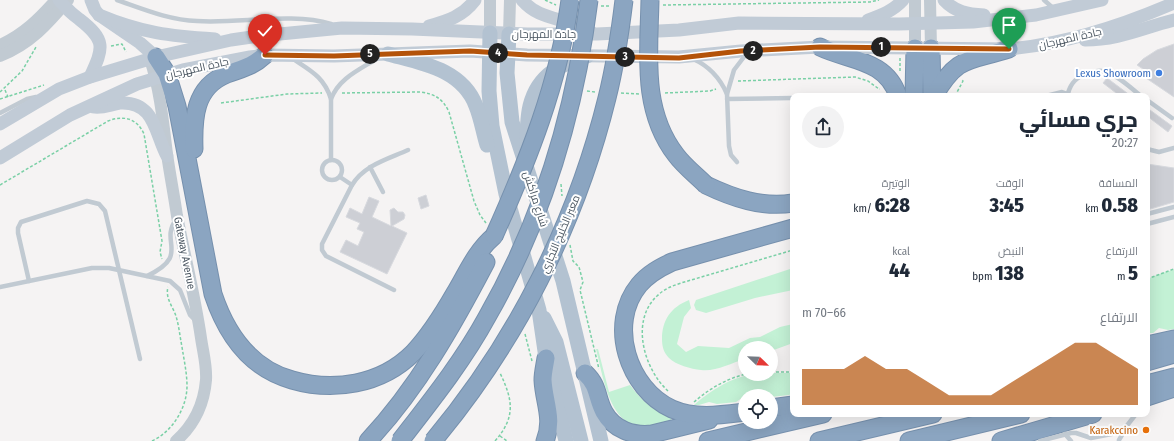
<!DOCTYPE html>
<html lang="ar">
<meta charset="utf-8">
<style>
:root{--surface:#fff;--page:#f2f2f3;--text:#1f2937;--muted:#747a83;--accent:#b45309}
body{margin:0;font-family:"Fira Sans Condensed",Cairo,sans-serif;background:var(--page);color:var(--text);direction:rtl;height:100vh;display:flex;flex-direction:column;font-size:15px;white-space:nowrap}
*{box-sizing:border-box;margin:0}
p{font-size:13px;color:var(--muted)}
.icon{flex:none;width:22px;height:22px;fill:none;stroke:currentColor;stroke-width:2;stroke-linecap:round;stroke-linejoin:round}
.map{position:relative;flex:1;overflow:hidden;direction:ltr}
.panel{position:absolute;left:790px;top:93px;width:360px;height:324px;display:flex;flex-direction:column;background:var(--surface);border-radius:8px;box-shadow:0 4px 16px #0002;direction:rtl}
.panel>*{flex:none}
.needle{width:26px;rotate:113deg}
.buttons{position:absolute;left:738px;top:341px;display:grid;gap:8px}
.buttons a{display:grid;place-items:center;width:40px;height:40px;border-radius:50%;background:var(--surface);box-shadow:0 4px 16px #0002;font-size:20px}
.pin{position:absolute;display:grid;place-items:center;width:34px;height:34px;color:#fff;margin:-41px -17px;border-radius:50% 50% 50% 0;rotate:-45deg;box-shadow:0 0 4px #0007}
.pin .icon{rotate:45deg}
.km{position:absolute;width:20px;height:20px;margin:-10px;border-radius:50%;background:#222;color:#fff;font-size:11px;line-height:20px;text-align:center}
.round{display:grid;place-items:center;flex:none;width:42px;height:42px;border-radius:21px;background:var(--page)}
.overview{display:flex;align-items:center;justify-content:space-between;height:68px;padding:0 12px}
h1{font-size:22px;font-weight:800;line-height:30px}
.stats{display:grid;grid-template-columns:repeat(3,1fr);gap:6px;height:68px;padding:4px 12px}
.stats div{display:grid;align-content:center}
.stats b{font-size:20px;font-weight:800}
.stats small{font-size:11px;font-weight:400}
.stats p{font-size:11px}
.chart{height:112px;padding:8px 12px}
.chart p{display:flex;justify-content:space-between}
.chart svg{width:100%;height:72px;margin-top:4px;fill:var(--accent);opacity:.7}
.map>svg:first-child{display:block}
.green{fill:#c3f1d5}
.building{fill:#cdcfd5;stroke:#d7d9de}
.lines{fill:none;stroke-linecap:round;stroke-linejoin:round}
.motorway-casing{stroke:#7690ad;stroke-width:19}
.path{stroke:#7ad0a6;stroke-width:1.5;stroke-dasharray:3 2;stroke-linecap:butt}
.service{stroke:#c1cad2;stroke-width:4.5}
.tertiary{stroke:#c1cad2;stroke-width:12}
.secondary{stroke:#c1cbd6;stroke-width:13}
.primary{stroke:#b3c2d1;stroke-width:15}
.motorway{stroke:#8ba5c1;stroke-width:17}
.motorway-bridge-casing{stroke:#7690ad;stroke-width:19;stroke-linecap:butt}
.motorway-bridge{stroke:#8ba5c1;stroke-width:17}
.route-casing{stroke:#fff;stroke-width:8}
.route{stroke:#b45309;stroke-width:5}
.shop-dot{fill:#3f7fe0;stroke:#fff;stroke-width:1.5}
.food-dot{fill:#e8710a;stroke:#fff;stroke-width:1.5}
.labels{text-anchor:middle;stroke-width:4;stroke-linejoin:round;paint-order:stroke}
.street-label{font-size:11px;fill:#4a5661;stroke:#fff}
.shop-label{font-size:11px;fill:#366cbe;stroke:#fff;text-anchor:end}
.food-label{font-size:11px;fill:#c56008;stroke:#fff;text-anchor:end}
</style>
<div class="map">
<svg width="1174" height="441" viewBox="0 0 1174 441">
<rect width="100%" height="100%" fill="#f5f3f3"/>
<g class="green">
<path d="M793,268V290L755,298L706,313L696,310L694,305L696,300Z"/>
<path d="M1174,270V329L1168,330L1159,328L1153,333H1147V279L1162,273Z"/>
<path d="M689,300L691,308L684,317L677,344L686,352L698,346L729,348L750,338L760,337L780,327L793,324V343L771,351V348H745V359C731,363 715,372 701,370C691,369 676,365 669,358C664,353 662,347 662,339C662,320 671,307 689,300Z"/>
<path d="M596,349H598L609,392L630,385C641,400 654,411 671,418V421C662,423 652,427 643,427C609,426 603,375 596,349Z"/>
<path d="M771,373H793V393L789,395L771,397V396L753,395L745,396L736,402L717,404L709,402L699,405H694C711,390 730,378 753,374C759,373 767,375 771,373Z"/>
</g>
<g class="building">
<path d="M1174,44V97L1143,76L1146,71L1137,65L1143,59L1157,50Z"/>
<path d="M1107,78L1131,96H1120L1103,83Z"/>
<path d="M1150,110L1172,126L1168,132L1147,116Z"/>
<path d="M1147,164L1174,168V202L1147,210Z"/>
<path d="M426,195L429,206L421,209L418,198Z"/>
<path d="M369,197L379,201L372,217L391,226L390,210L394,208L398,212H403L405,215L404,219L392,226L407,233L387,274L340,252L346,240L358,246L364,232L357,229L360,223L346,217L350,208L362,214Z"/>
</g>
<g class="lines">
<g class="motorway-casing">
<g id="motorway">
<path d="M820,47C849,61 886,59 898,96"/>
<path d="M931,48L932,96"/>
<path d="M156,57L167,74L177,106L213,294C226,333 249,368 292,380C333,392 381,385 413,353C430,335 443,314 455,293C467,273 476,251 494,236"/>
<path d="M914,96L915,48"/>
<path d="M934,96C958,55 968,62 1009,49"/>
<path d="M194,149C193,119 194,87 227,74C243,68 252,67 265,55"/>
<path d="M706,185C733,198 762,208 793,203"/>
<path d="M1147,345L1174,339"/>
<path d="M1147,362L1174,354"/>
<path d="M585,373C599,386 596,397 604,412C614,430 633,436 652,434L709,420"/>
<path d="M1147,384L1174,377"/>
<path d="M1147,397L1174,388"/>
<path d="M771,408L793,405"/>
<path d="M745,412C721,415 695,419 672,409C628,389 607,324 639,285C648,274 659,268 672,262L793,228"/>
<path d="M368,441C417,389 453,325 486,262"/>
<path d="M545,441C554,419 544,402 543,380C543,373 545,365 546,358"/>
<path d="M708,441L823,414"/>
<path d="M819,441L933,414"/>
<path d="M909,441L1021,414"/>
<path d="M1001,441L1093,414"/>
</g>
</g>
<g class="path">
<path d="M545,0L556,5"/>
<path d="M663,5L870,2L879,0"/>
<path d="M601,6H611"/>
<path d="M111,46L122,44L126,52"/>
<path d="M900,58V72"/>
<path d="M738,81L855,77L868,81L879,89H880"/>
<path d="M5,90L8,97"/>
<path d="M587,91L595,92"/>
<path d="M0,92L22,71L36,47"/>
<path d="M342,93L421,92C435,94 443,99 449,112L474,201L480,215L486,223"/>
<path d="M621,93L639,94"/>
<path d="M665,93L710,91L716,89"/>
<path d="M955,96L963,81L962,80"/>
<path d="M0,99L44,85"/>
<path d="M221,103L287,94L322,93"/>
<path d="M561,184L562,196"/>
<path d="M0,185L108,121C123,115 137,118 144,134L162,241L160,252L162,259"/>
<path d="M570,245L573,261L579,267L583,282L580,290L599,369"/>
<path d="M1147,279L1174,269"/>
<path d="M525,334L532,361"/>
<path d="M771,372H793"/>
<path d="M668,391C644,369 630,321 657,296C664,289 672,286 681,283L793,250"/>
<path d="M694,402C709,389 727,378 747,374"/>
<path d="M500,436L507,441"/>
<path d="M152,441C172,432 187,408 187,386C187,373 184,360 182,347C180,337 179,326 176,316C173,307 165,298 168,287"/>
<path d="M495,441C516,417 513,400 500,373"/>
</g>
<g class="service">
<path d="M117,0C143,9 169,20 197,21C238,24 292,12 331,24"/>
<path d="M1044,0L1053,8"/>
<path d="M293,59C311,71 324,77 331,99V160"/>
<path d="M693,59C709,66 720,78 727,94"/>
<path d="M1068,93C1071,83 1076,77 1087,74C1091,73 1097,70 1102,71C1113,71 1132,89 1141,96"/>
<path d="M1046,96L1062,92L1073,96"/>
<path d="M331,99C339,78 359,70 378,58"/>
<path d="M727,99L792,98"/>
<path d="M1147,100L1172,118"/>
<path d="M0,113L27,99L36,97"/>
<path d="M1147,149L1159,152L1174,148"/>
<circle cx="332" cy="170" r="10"/>
<path d="M737,162L731,155L729,146L727,94L734,70L747,53"/>
<path d="M370,167L383,192"/>
<path d="M340,177L352,185"/>
<path d="M1147,214L1174,207"/>
<path d="M1147,224L1174,217"/>
<path d="M147,276C191,255 159,242 176,220"/>
<path d="M29,281L18,233V228L21,222L87,201L99,204L105,211L140,359"/>
<path d="M0,287L92,268H109L170,281L180,290L190,315L196,321"/>
<path d="M394,290L326,256L322,250V244L352,185C364,165 388,159 408,150"/>
<path d="M1065,434L1071,441"/>
<path d="M1119,440L1122,435V432"/>
<path d="M1040,441L1071,433H1076L1091,438L1122,432L1136,414"/>
</g>
<g class="tertiary">
<path d="M915,0V48"/>
<path d="M930,0L931,48"/>
<path d="M490,33V0"/>
<path d="M509,34L510,0"/>
<path d="M0,45C23,35 39,19 56,0"/>
<path d="M0,56C30,44 48,24 68,0"/>
<path d="M150,59C160,90 163,121 167,154C170,175 174,195 177,216C185,257 195,297 201,338C203,352 207,366 206,380C204,404 194,425 176,441"/>
</g>
<g class="secondary">
<path d="M59,0C65,7 72,14 79,19C106,40 104,47 90,77"/>
<path d="M91,0L95,10L99,15L140,43L156,57"/>
<path d="M522,0C536,16 551,17 570,23C578,25 585,29 591,32"/>
<path d="M944,0C955,12 968,14 984,15"/>
<path d="M99,15C142,33 170,36 215,39"/>
<path d="M868,20C882,15 893,11 903,0"/>
<path d="M429,26C448,21 463,16 475,0"/>
<path d="M1085,40C1119,40 1142,28 1174,20"/>
<path d="M93,107C103,109 111,104 120,103C155,101 155,134 167,156"/>
<path d="M0,124L59,89L90,77L156,57L231,40L259,36L342,28L412,29L527,34H597L679,30L739,23L899,24L973,22L1036,15L1102,0"/>
<path d="M0,158L70,115L137,84L183,70L250,57L265,55L334,56L470,51L527,55L679,57L741,51L820,47L1009,49C1066,44 1121,26 1174,3"/>
</g>
<g class="primary">
<path d="M490,33L489,91L492,126L506,194L539,310L546,358L566,441"/>
<path d="M509,34L507,73L512,122L563,281L601,441"/>
<path d="M388,54C421,63 462,69 476,106C481,118 483,132 487,145"/>
<path d="M527,153C527,123 525,91 553,71C563,64 575,60 587,56"/>
<path d="M544,318L556,342L581,441"/>
</g>
<use href="#motorway" class="motorway"/>
<g class="motorway-bridge-casing">
<g id="motorway-bridge">
<path d="M650,0C649,53 641,110 676,155C684,166 696,175 706,185"/>
<path d="M494,236C528,160 559,83 570,0"/>
<path d="M400,441C431,401 463,361 487,317C543,219 575,112 589,0"/>
<path d="M433,441C516,342 576,224 607,98C615,66 620,33 624,0"/>
</g>
</g>
<use href="#motorway-bridge" class="motorway-bridge"/>
</g>
<g class="lines">
<g class="route-casing">
<path id="route" d="M265,55L334,56L470,51L527,55L679,58L741,51L820,47L1009,49"/>
</g>
<use href="#route" class="route"/>
</g>
<circle class="shop-dot" cx="1159" cy="73" r="4"/>
<circle class="food-dot" cx="1146" cy="430" r="4"/>
<g class="labels">
<g class="street-label">
<text x="544" y="38">جادة المهرجان</text>
<text transform="translate(1070 38) rotate(-13)" y="4">جادة المهرجان</text>
<text transform="translate(197 68) rotate(-13)" y="4">جادة المهرجان</text>
<text transform="translate(536 199) rotate(72)" y="4">شارع مراكش</text>
<text transform="translate(560 234) rotate(-67)" y="4">معبر الخليج التجاري</text>
<text transform="translate(185 253) rotate(79)" y="4">Gateway Avenue</text>
</g>
<g class="shop-label">
<text x="1151" y="77">Lexus Showroom</text>
</g>
<g class="food-label">
<text x="1138" y="434">Karakccino</text>
</g>
</g>
</svg>
<div class="buttons">
<a><svg class="needle" viewBox="-14 -14 28 28"><path d="M0-13l5 13h-10z" fill="#e53935"/><path d="M0 13l5-13h-10z" fill="#747a83"/></svg></a>
<a><svg class="icon" aria-label="locate" viewBox="0 0 24 24"><circle cx="12" cy="12" r="6"/><path d="M12 2v4M12 18v4M2 12h4M18 12h4"/></svg></a>
</div>
<div class="pin" style="left:1009px;top:49px;background:#1e9e55"><svg class="icon" aria-label="arrive" viewBox="0 0 24 24"><path d="M6 21V4h12l-3 4 3 4H6"/></svg></div>
<div class="pin" style="left:265px;top:55px;background:#d93025"><svg class="icon" aria-label="check" viewBox="0 0 24 24"><path d="M5 12l5 5 9-10"/></svg></div>
<b class="km" style="left:881px;top:47px">1</b>
<b class="km" style="left:753px;top:51px">2</b>
<b class="km" style="left:625px;top:57px">3</b>
<b class="km" style="left:498px;top:53px">4</b>
<b class="km" style="left:370px;top:54px">5</b>
<section class="panel">
<div class="overview"><div><h1>جري مسائي</h1><p>20:27</p></div><a class="round"><svg class="icon" aria-label="share" viewBox="0 0 24 24"><path d="M12 15V3M7 8l5-5 5 5M5 13v7h14v-7"/></svg></a></div>
<div class="stats">
<div><p>المسافة</p><b>0.58<small> km</small></b></div>
<div><p>الوقت</p><b>3:45</b></div>
<div><p>الوتيرة</p><b>6:28<small> /km</small></b></div>
</div>
<div class="stats">
<div><p>الارتفاع</p><b>5<small> m</small></b></div>
<div><p>النبض</p><b>138<small> bpm</small></b></div>
<div><p>kcal</p><b>44</b></div>
</div>
<div class="chart"><p><span>الارتفاع</span>66–70 m</p>
<svg viewBox="0 0 160 44" preserveAspectRatio="none"><path d="M0 44V22L10 22L20 22L30 14L40 22L50 22L60 30L70 38L80 38L90 38L100 30L110 22L120 14L130 6L140 6L150 14L160 22V44z"/></svg>
</div>
</section>
</div>
